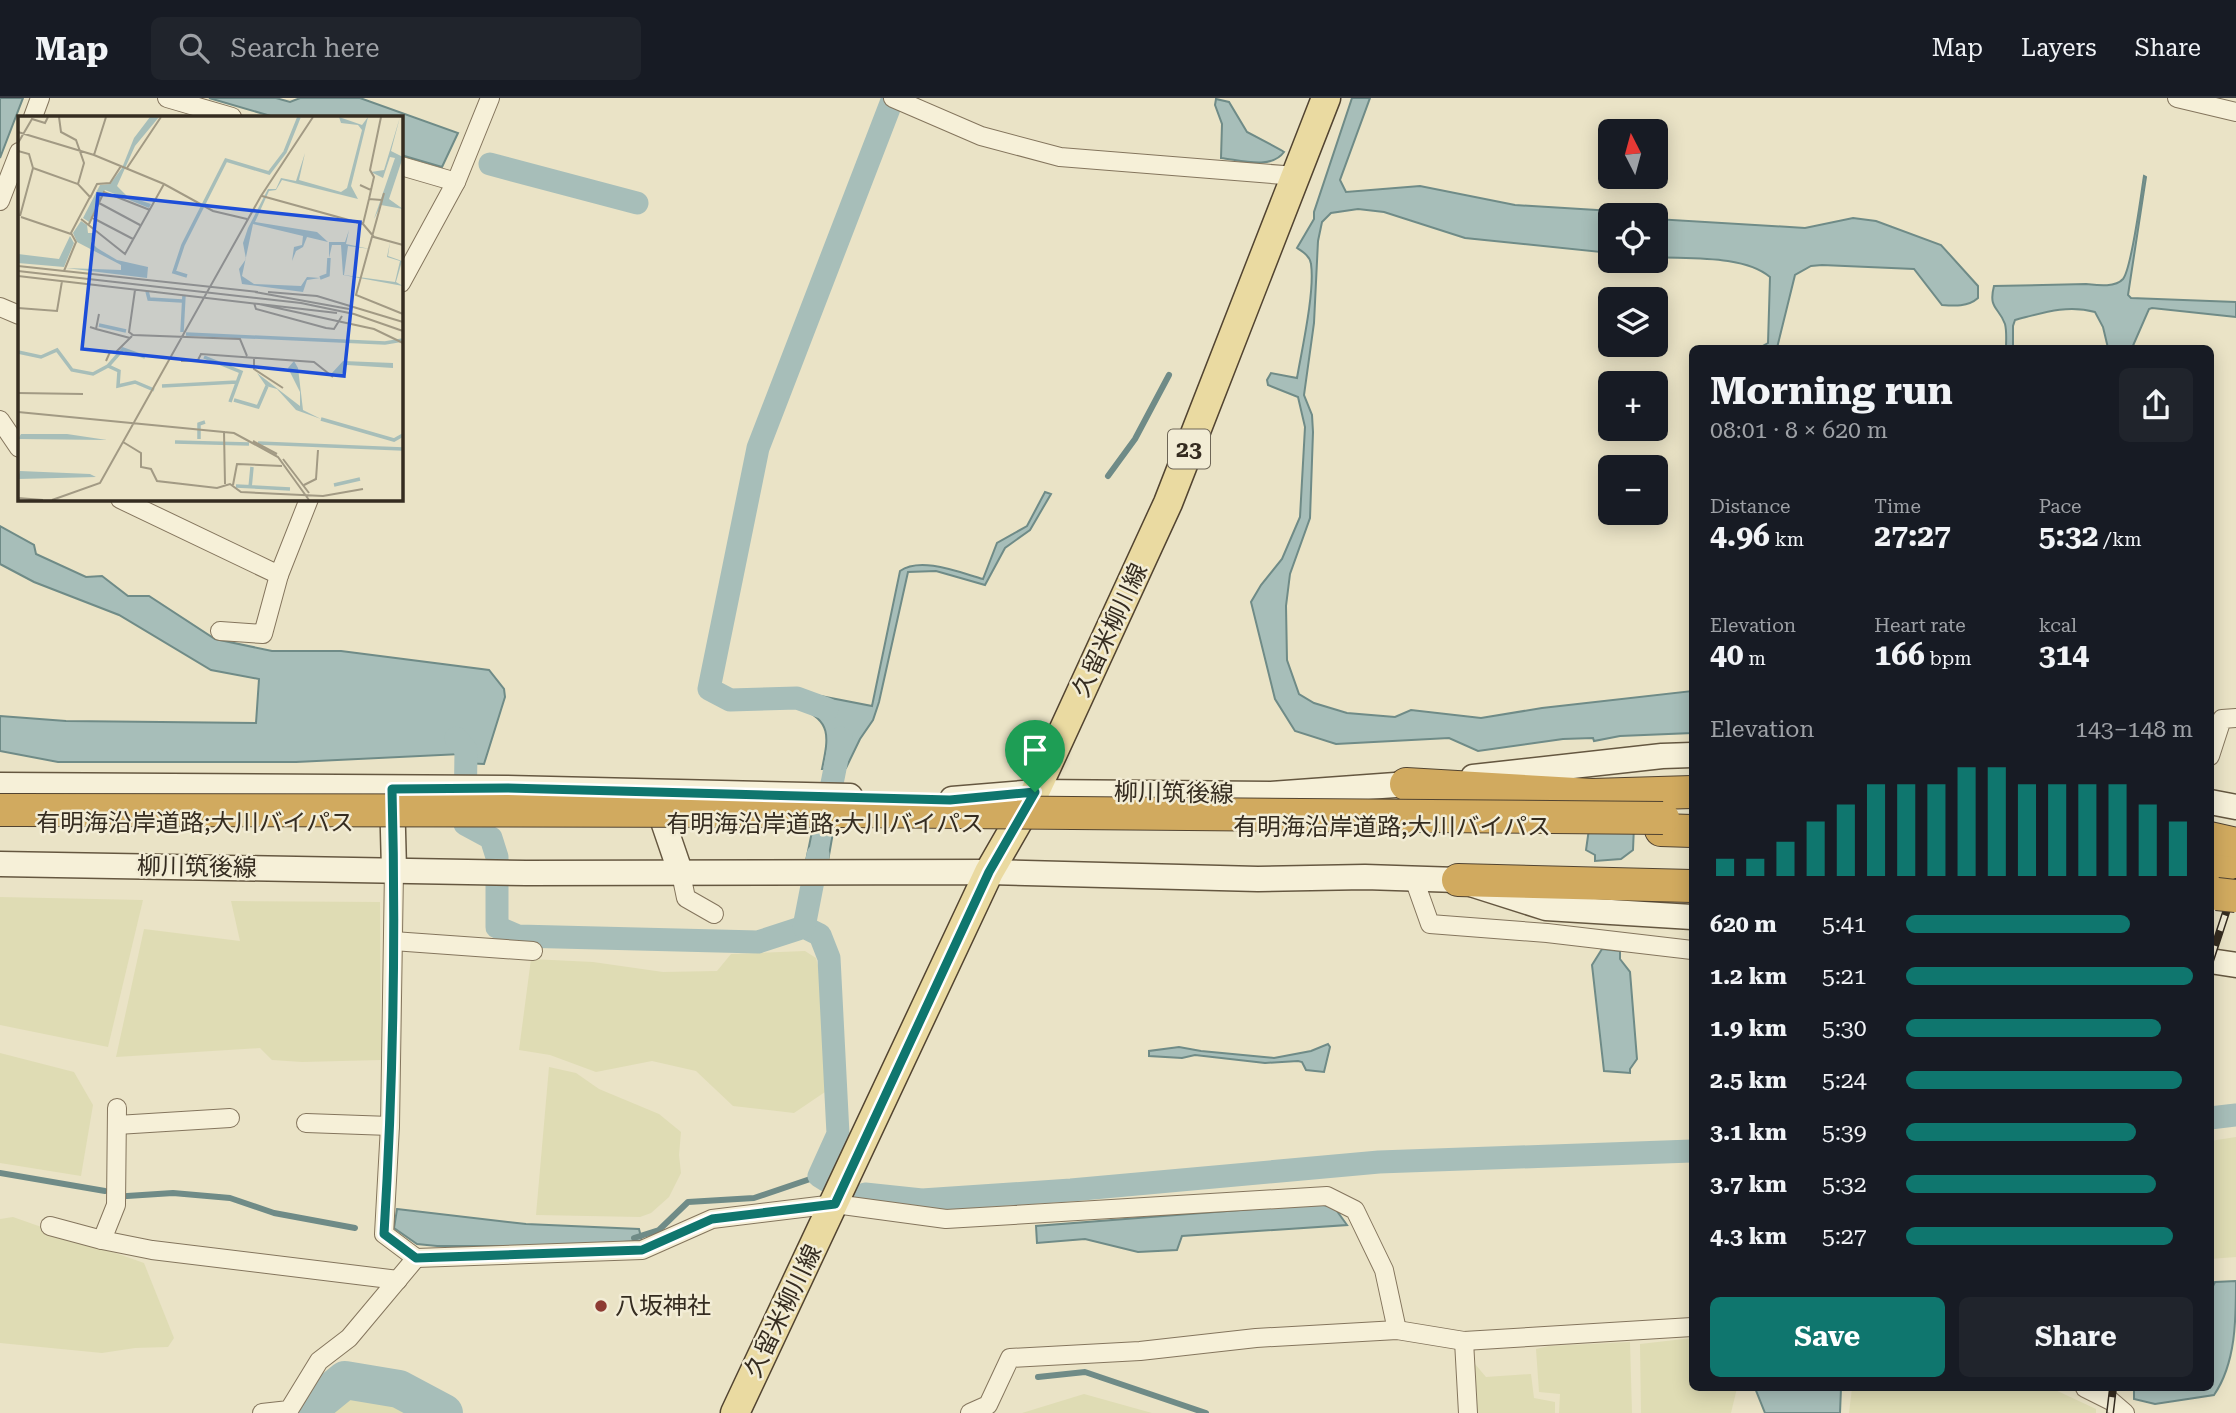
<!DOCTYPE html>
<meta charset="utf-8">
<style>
:root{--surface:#171b24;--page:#20242c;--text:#f1f3f6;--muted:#9ea1a6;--line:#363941;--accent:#0f766e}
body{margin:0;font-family:"Roboto Serif","Noto Sans JP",serif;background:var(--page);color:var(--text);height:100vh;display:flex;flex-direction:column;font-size:26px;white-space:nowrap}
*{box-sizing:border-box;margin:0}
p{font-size:23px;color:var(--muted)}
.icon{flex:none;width:38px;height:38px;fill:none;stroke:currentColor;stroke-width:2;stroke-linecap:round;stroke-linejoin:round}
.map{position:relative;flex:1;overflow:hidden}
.sheet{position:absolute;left:1689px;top:247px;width:525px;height:1046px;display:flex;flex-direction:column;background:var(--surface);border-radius:10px;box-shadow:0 4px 18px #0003}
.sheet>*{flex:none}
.needle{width:46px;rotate:354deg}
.fabs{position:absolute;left:1598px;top:21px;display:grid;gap:14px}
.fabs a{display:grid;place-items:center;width:70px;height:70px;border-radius:10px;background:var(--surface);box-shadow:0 4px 18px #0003;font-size:35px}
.pin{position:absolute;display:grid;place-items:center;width:60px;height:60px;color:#fff;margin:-72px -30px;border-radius:50% 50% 50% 0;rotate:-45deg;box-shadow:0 0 7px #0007}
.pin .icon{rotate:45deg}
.round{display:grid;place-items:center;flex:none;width:74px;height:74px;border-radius:10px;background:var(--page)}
.head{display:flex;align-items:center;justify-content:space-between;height:119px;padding:0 21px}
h1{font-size:38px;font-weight:700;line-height:52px}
.stats{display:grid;grid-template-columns:repeat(3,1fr);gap:10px;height:119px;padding:7px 21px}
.stats div{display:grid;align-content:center}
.stats b{font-size:30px;font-weight:700}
.stats small{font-size:19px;font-weight:400}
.stats p{font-size:19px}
.chart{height:196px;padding:14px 21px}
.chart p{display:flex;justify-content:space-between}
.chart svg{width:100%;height:126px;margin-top:7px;stroke:var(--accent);stroke-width:6}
.action{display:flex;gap:14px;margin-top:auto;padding:14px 21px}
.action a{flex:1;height:80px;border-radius:10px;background:var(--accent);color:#fff;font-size:28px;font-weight:700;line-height:80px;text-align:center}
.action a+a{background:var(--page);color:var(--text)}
ul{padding:0 21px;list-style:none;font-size:23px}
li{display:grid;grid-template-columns:112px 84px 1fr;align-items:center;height:52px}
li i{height:18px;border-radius:9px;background:var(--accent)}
header{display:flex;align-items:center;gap:42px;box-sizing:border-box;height:98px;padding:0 35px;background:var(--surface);border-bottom:2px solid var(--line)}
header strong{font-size:33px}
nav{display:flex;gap:38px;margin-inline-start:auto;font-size:24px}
.search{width:490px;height:63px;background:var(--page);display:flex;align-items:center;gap:18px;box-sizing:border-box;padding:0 24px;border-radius:10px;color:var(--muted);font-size:26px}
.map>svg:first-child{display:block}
.farmland{fill:#dfdcb4}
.water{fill:#a7beb9;stroke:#6f8b87;stroke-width:2}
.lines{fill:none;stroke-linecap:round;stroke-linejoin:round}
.stream{stroke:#6f8b87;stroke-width:6}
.canal{stroke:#a7beb9;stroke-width:23}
.river{stroke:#a7beb9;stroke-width:38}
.minor-casing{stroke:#84755d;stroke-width:20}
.secondary-casing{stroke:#655740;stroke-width:27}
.primary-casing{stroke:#524431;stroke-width:31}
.motorway-casing{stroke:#524431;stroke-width:34}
.minor{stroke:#f6f0d8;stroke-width:18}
.secondary{stroke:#f6f0d8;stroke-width:24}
.primary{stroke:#eadaa1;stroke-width:28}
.motorway{stroke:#d1aa5f;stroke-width:32}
.rail-casing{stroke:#352c20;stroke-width:8}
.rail{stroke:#f2ecd5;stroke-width:5;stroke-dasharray:16;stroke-linecap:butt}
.motorway-bridge-casing{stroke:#524431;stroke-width:34;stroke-linecap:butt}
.motorway-bridge{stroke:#d1aa5f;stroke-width:32}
.route-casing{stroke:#fff;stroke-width:14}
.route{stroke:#0f766e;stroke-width:9}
.poi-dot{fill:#8d3b33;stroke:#f2ecd5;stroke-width:2.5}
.labels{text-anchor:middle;stroke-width:5;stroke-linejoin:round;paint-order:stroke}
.shield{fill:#f2ecd5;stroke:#6e6656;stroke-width:2}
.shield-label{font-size:23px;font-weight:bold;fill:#352c20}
.street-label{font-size:24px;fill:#352c20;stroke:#f2ecd5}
.poi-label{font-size:24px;fill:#352c20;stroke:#f2ecd5;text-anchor:start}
.inset-river{fill:none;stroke:#a7beb9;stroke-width:3.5}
.inset-road{fill:none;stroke:#a29a84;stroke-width:2}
.view{fill:#1d4ed8;fill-opacity:0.15;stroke:#1d4ed8;stroke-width:3.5}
.inset-edge{fill:none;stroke:#352c20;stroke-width:3.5}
</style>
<header>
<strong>Map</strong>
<div class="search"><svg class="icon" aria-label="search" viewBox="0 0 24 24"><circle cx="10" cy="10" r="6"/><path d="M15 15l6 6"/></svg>Search here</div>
<nav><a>Map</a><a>Layers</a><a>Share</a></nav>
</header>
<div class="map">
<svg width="2236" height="1315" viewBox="0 0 2236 1315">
<rect width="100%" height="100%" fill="#eae3c6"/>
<g class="farmland">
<path d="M0,799L143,802L108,949L0,927Z"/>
<path d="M231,803L380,804L381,962L302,964L272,962L260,950L116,959L144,831L240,843Z"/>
<path d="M805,853L816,860L820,875L825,994L794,1015L733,1008L696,973L652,963L596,974L550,957L519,952L531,861L593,864L663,874L717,873L731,856Z"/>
<path d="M0,955L74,974L93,1007L81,1078L0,1065Z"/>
<path d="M549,969L576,975L599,991L659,1016L681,1034L679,1057L681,1075L669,1099L651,1115L640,1119L536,1117Z"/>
<path d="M2236,1039V1159L2210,1161V1043Z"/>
<path d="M13,1119L144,1165L174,1240L168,1249L135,1250L102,1255L0,1245V1121Z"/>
<path d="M1692,1240V1290H1737L1731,1315H1641L1640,1246Z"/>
<path d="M1630,1244L1632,1315H1559L1560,1296L1539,1294L1536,1251L1549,1248Z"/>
<path d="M1475,1266L1486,1279L1531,1276L1534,1300L1555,1304V1315H1477Z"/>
<path d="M1852,1290H2051L2096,1311V1315H1849Z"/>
<path d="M1084,1296L1152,1315H1022Z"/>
<path d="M340,1298L405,1308L414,1315H329L330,1309Z"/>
</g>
<g class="water">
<path d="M0,0H23L0,60Z"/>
<path d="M209,0H276L290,4L300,0H360L458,35L442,69L401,57V19H274Z"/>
<path d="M1352,0H1370L1340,82L1346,94L1420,88L1515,107L1629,114L1633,117H1610V155L1465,140L1384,114L1358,111L1331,115L1322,124L1318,143L1314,225L1304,297L1312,317L1313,334L1310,420L1290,476L1286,508L1287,562L1299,596L1314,605L1347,615L1395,619L1411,612L1481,620L1542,610L1692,593V635L1620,638L1594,643L1593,640L1563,641L1478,653L1449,640L1336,646L1295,633L1275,601L1251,504L1261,487L1282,461L1300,419L1305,329L1298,299L1268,287L1267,282L1271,275L1297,280C1302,251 1315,193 1311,166C1310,158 1303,154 1297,150L1314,121V114Z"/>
<path d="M1216,1L1229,4L1247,34L1281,52L1284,54C1271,72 1240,62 1221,60L1222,26L1215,7Z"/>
<path d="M2144,78L2146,79L2128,197L2131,200L2236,204V219L2152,210L2149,211L2132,250H2108L2103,229L2095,214C2067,206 2042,215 2015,222L2013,228V250H2006C2006,243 2007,234 2005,226C1999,209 1988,211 1994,188L2086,186C2096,187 2115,190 2123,181C2132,170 2141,96 2144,78Z"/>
<path d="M1853,120L1876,123L1941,147L1978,188V200C1968,209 1954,208 1942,207L1914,171L1822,167L1811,168L1795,177L1777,250H1759L1768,245L1770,179C1744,157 1689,161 1656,159V121L1805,130Z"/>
<path d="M1045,394L1051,396L1030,432L1005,450L985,487L936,473L908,474L879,604L873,622L860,641L846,670L822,671C828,641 833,623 800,610V594L872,608L900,473C921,458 961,475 983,481L997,445L1027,428Z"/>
<path d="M0,428L34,447L36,456L86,479L102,478L128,498H149L215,541L272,553H341L489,572L504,591L505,599L484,666L463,665L461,656L296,664H58L0,653V618L66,623L256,625L259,581L211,572L119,517L34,484L0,466Z"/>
<path d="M817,709L837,712L828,763H806Z"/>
<path d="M1634,728L1633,752L1621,761L1595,763V757L1586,752L1589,731Z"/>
<path d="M1602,851L1620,853V861L1630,874L1637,961L1630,971V975L1604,973L1592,867Z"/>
<path d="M1328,946L1330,949L1324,974L1306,972L1302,964L1298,963L1265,965L1195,957L1182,960L1149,958V953L1179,949L1201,953L1274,960L1311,953Z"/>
<path d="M1318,1106L1334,1109L1347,1127L1182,1138L1177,1152L1138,1154L1085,1141L1037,1145L1036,1128Z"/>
<path d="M397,1111L526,1126L639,1131L642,1143L544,1148H437L417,1146L394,1130Z"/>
<path d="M2236,1183C2236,1221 2236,1265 2214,1297L2155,1306L2134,1301V1290H2210V1194L2215,1184Z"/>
<path d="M1755,1290H1841L1840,1315H1765Z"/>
</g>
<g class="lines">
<g class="stream">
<path d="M1108,378L1135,341L1169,277"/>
<path d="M0,1075L105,1093"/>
<path d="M127,1098L173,1095L230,1100L274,1115L355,1130"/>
<path d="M634,1140L659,1132L688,1104L754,1100L819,1078"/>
<path d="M1038,1279L1085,1274L1206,1315"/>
</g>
<g class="canal">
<path d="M490,66L637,105"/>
<path d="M827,611L797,600L730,602L709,591L758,350L893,0"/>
<path d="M456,640L466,652L465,726L491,740L497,759V829L518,838L758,844L804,829L820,837L829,860L838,1036L819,1078L832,1086"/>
<path d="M826,716L841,640"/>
<path d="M804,829L818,757"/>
<path d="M2210,1020L2236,1017"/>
<path d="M865,1096L922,1102L1071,1092L1379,1064L1692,1053"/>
</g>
<path class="river" d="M315,1315L318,1304L345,1282L399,1291L444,1315"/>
<g class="minor-casing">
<g id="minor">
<path d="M167,0L232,19"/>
<path d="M893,0L981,38L1060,59L1296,78"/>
<path d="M2177,0L2236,14"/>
<path d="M33,19L40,0"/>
<path d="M401,68L456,84"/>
<path d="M0,103L19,54"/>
<path d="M401,185L456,84L490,0"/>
<path d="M0,209L19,217"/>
<path d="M0,322L19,350"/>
<path d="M120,401L279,477L309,401"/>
<path d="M220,533L263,536L279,477"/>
<path d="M2210,658L2222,621L2236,620"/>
<path d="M394,772L390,1028L384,1136L416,1160L642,1152L712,1121L835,1106L946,1121L1327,1098L1355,1112L1384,1172L1397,1232"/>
<path d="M681,776L686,800L714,816"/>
<path d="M1414,781L1430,826L1547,835L1692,852"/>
<path d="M393,843L533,853"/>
<path d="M306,1025L390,1028"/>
<path d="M117,1027L230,1020"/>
<path d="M50,1128L102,1142L116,1107L117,1010"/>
<path d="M102,1142L152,1152L398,1182"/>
<path d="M1464,1243L1468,1315"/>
<path d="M2085,1290L2111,1303L2125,1315"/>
<path d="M262,1315L289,1312L319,1263L349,1240L416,1160"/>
<path d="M970,1315L988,1307L1010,1260L1140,1253L1256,1240L1397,1232L1464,1243L1692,1229"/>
</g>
</g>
<g class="secondary-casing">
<g id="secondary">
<path d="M1473,679L1662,658L1692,657"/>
<path d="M0,687L507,690L850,698"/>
<path d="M392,695L394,772"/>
<path d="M654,697L681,776"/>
<path d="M952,701L1035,694L1271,696L1423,685"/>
<path d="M2210,704L2236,709"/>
<path d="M0,766L526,775L989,774L1258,781L1365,779L1458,782L1546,810L1692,819"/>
<path d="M2210,863L2236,867"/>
</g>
</g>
<g class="primary-casing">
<path id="primary" d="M735,1315L989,774L1035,694L1168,405L1326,0"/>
</g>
<g class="motorway-casing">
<g id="motorway">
<path d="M1406,686L1592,697L1692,694"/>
<path d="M1661,732L1692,733"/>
<path d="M2210,740L2236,746"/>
<path d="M2210,772L2236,776"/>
<path d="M1458,782L1692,788"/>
</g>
</g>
<use href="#minor" class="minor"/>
<use href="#secondary" class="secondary"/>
<use href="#primary" class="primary"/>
<use href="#motorway" class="motorway"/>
<g class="rail-casing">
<g id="rail">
<path d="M2210,863L2236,784"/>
<path d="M2110,1315L2113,1290"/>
</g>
</g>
<use href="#rail" class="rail"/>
<g class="motorway-bridge-casing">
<g id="motorway-bridge">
<path d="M0,712L845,713L1663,720"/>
<path d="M2217,796L2236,798"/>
</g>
</g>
<use href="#motorway-bridge" class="motorway-bridge"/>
</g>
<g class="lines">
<g class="route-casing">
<path id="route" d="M507,690L950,702L1035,694L989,774L835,1106L712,1121L642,1152L416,1160L384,1136C393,988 396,839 392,691Z"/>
</g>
<use href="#route" class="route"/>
</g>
<circle class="poi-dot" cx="601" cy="1208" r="7"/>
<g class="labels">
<rect class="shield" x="1168" y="331.5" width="42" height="39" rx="5"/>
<g class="shield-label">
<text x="1189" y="359">23</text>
</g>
<g class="street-label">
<text transform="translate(1110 532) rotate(-65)" y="8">久留米柳川線</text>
<text transform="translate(1174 695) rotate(1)" y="8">柳川筑後線</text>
<text x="195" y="733">有明海沿岸道路;大川バイパス</text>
<text x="825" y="734">有明海沿岸道路;大川バイパス</text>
<text x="1392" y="737">有明海沿岸道路;大川バイパス</text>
<text transform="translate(197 769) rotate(1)" y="8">柳川筑後線</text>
<text transform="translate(783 1213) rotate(-64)" y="8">久留米柳川線</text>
</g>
<g class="poi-label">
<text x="615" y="1216">八坂神社</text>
</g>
</g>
<g transform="translate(18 18)">
<rect width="385" height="385" fill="#eae3c6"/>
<path d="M132,1H141L117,30L99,70L109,80L133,88L131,92L87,74L71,106L65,102L82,69L92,68L104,52L116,22ZM321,1L344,9L350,1L333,70L340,83L264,64L258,74L251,75L237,106L299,116L310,126L289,121L285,131L278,135L274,145L276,131L284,129L285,120L235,108L224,160L236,168L283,170L289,161L302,162L289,164L285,176L224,168L221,153L228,143L225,127L230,112L250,73H258L263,62L278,65L287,37L281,64L323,76L329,72L344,14L340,9L323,7ZM382,1L373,35L385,41L371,83L385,93L363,89L356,103L377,42L372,41L365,62L353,56L366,54ZM63,105L69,109L70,117H76L73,126L79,132L99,144L130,151L129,162L48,152L103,154V149L59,126L55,117ZM331,114L328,128L352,133L330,130L326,159L377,166L382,145L369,141L372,126L370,140L384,145L378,166L385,170L325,159L323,129H314L311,142V126H327ZM52,120L56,127L46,151L0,147V138L41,143ZM276,245L280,252L285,294L303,303L278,294L259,273L248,270L239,257L282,290V276L270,252ZM325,245L375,247V252L329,249L324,258L314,257ZM49,318L89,324L0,323L3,318ZM2,355L72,358L78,361L0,363Z" fill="#a7beb9"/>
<path class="inset-river" d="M169,160L156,156L165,129L208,44L251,57L267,36L281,1M302,162L310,159L311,142M129,175L131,183L164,185M81,209L108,215M164,216L166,179M168,218L367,227L385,224M0,236L23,241L39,234L54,254L75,258L90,250L101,255L100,270L117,266L136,274M186,241L223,256L212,286M90,250L105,233L127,241M144,270L219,266M216,284L240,291L249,270M303,303L376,324L385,319M181,323V308L187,306M157,326L231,328M240,327L385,333M316,369L342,363M218,370L272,373M232,372L234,351"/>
<path class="inset-road" d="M41,1L43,16L58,24L66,47L60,68M0,16L76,39L146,68L195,95L229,103M0,27L14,3L27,7L30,1M0,35L11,38L15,52L2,100M76,39L88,1M15,52L60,68L72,81L53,117L58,126L46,155M109,52L143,1M342,69L353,74L351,83M353,74L356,61L352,54L363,1M366,77L338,179L385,198M244,80L345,108L356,121L385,129M72,82L79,68L92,67L103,50M81,87L122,109M3,101L53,118M73,101L115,123M63,103L107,138L146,68M71,108L86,76L132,94M345,108L351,83L364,84M0,150L240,176M0,155L283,187L336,198L385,215M0,160L241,188L356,213L385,227M117,174L111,216L115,219L222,223L229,240M237,176L331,193M250,176L299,180L385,206M236,187L238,193L308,212L316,213L324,200M241,188L319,197M0,192L39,195L44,165M72,211L78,213L81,198M78,213L112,222M236,242V253L265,272M88,245L92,236H98L114,220M163,245L180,244L183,238L296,246L315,261M0,277L65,278M0,296L216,317L260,341L291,384M206,315L207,368M235,325L259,338M105,326L123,337V351L133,353L139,365L199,372L212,368L223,376L305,380L345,373M265,343L291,377M215,369L219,348L264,350M286,369L298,363L300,334M0,382L25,384M34,384L82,367L243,80L295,1"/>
<path class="view" d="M80,78L342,106L326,260L64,233Z"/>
<rect width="385" height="385" class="inset-edge"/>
</g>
</svg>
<div class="fabs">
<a><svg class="needle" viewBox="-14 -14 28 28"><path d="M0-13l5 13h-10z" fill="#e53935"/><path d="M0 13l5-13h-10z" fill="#9ea1a6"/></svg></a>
<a><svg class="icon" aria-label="locate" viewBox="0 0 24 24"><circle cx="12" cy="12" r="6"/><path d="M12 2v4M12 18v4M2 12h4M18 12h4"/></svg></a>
<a><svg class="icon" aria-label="layers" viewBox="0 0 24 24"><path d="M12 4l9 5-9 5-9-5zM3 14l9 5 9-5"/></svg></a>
<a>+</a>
<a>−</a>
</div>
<div class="pin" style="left:1035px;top:694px;background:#1e9e55"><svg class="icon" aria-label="arrive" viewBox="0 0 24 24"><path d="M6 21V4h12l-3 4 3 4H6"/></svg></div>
<section class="sheet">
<div class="head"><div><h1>Morning run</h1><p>08:01 · 8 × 620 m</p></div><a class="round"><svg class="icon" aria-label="share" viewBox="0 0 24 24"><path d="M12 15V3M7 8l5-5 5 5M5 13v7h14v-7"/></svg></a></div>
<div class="stats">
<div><p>Distance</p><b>4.96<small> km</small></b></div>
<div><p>Time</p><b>27:27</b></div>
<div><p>Pace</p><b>5:32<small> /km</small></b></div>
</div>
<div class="stats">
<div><p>Elevation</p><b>40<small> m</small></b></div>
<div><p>Heart rate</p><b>166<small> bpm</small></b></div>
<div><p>kcal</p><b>314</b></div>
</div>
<div class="chart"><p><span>Elevation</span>143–148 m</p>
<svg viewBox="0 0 160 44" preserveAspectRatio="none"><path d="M5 44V38M15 44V38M25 44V32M35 44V25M45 44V19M55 44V12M65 44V12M75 44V12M85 44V6M95 44V6M105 44V12M115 44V12M125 44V12M135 44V12M145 44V19M155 44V25"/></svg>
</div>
<ul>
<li><b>620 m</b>5:41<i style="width:78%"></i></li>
<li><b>1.2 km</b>5:21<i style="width:100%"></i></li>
<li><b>1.9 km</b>5:30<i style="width:89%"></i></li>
<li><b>2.5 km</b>5:24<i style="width:96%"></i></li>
<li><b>3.1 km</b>5:39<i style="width:80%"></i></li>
<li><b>3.7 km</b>5:32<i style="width:87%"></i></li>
<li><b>4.3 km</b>5:27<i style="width:93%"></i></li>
</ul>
<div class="action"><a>Save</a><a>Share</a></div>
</section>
</div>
